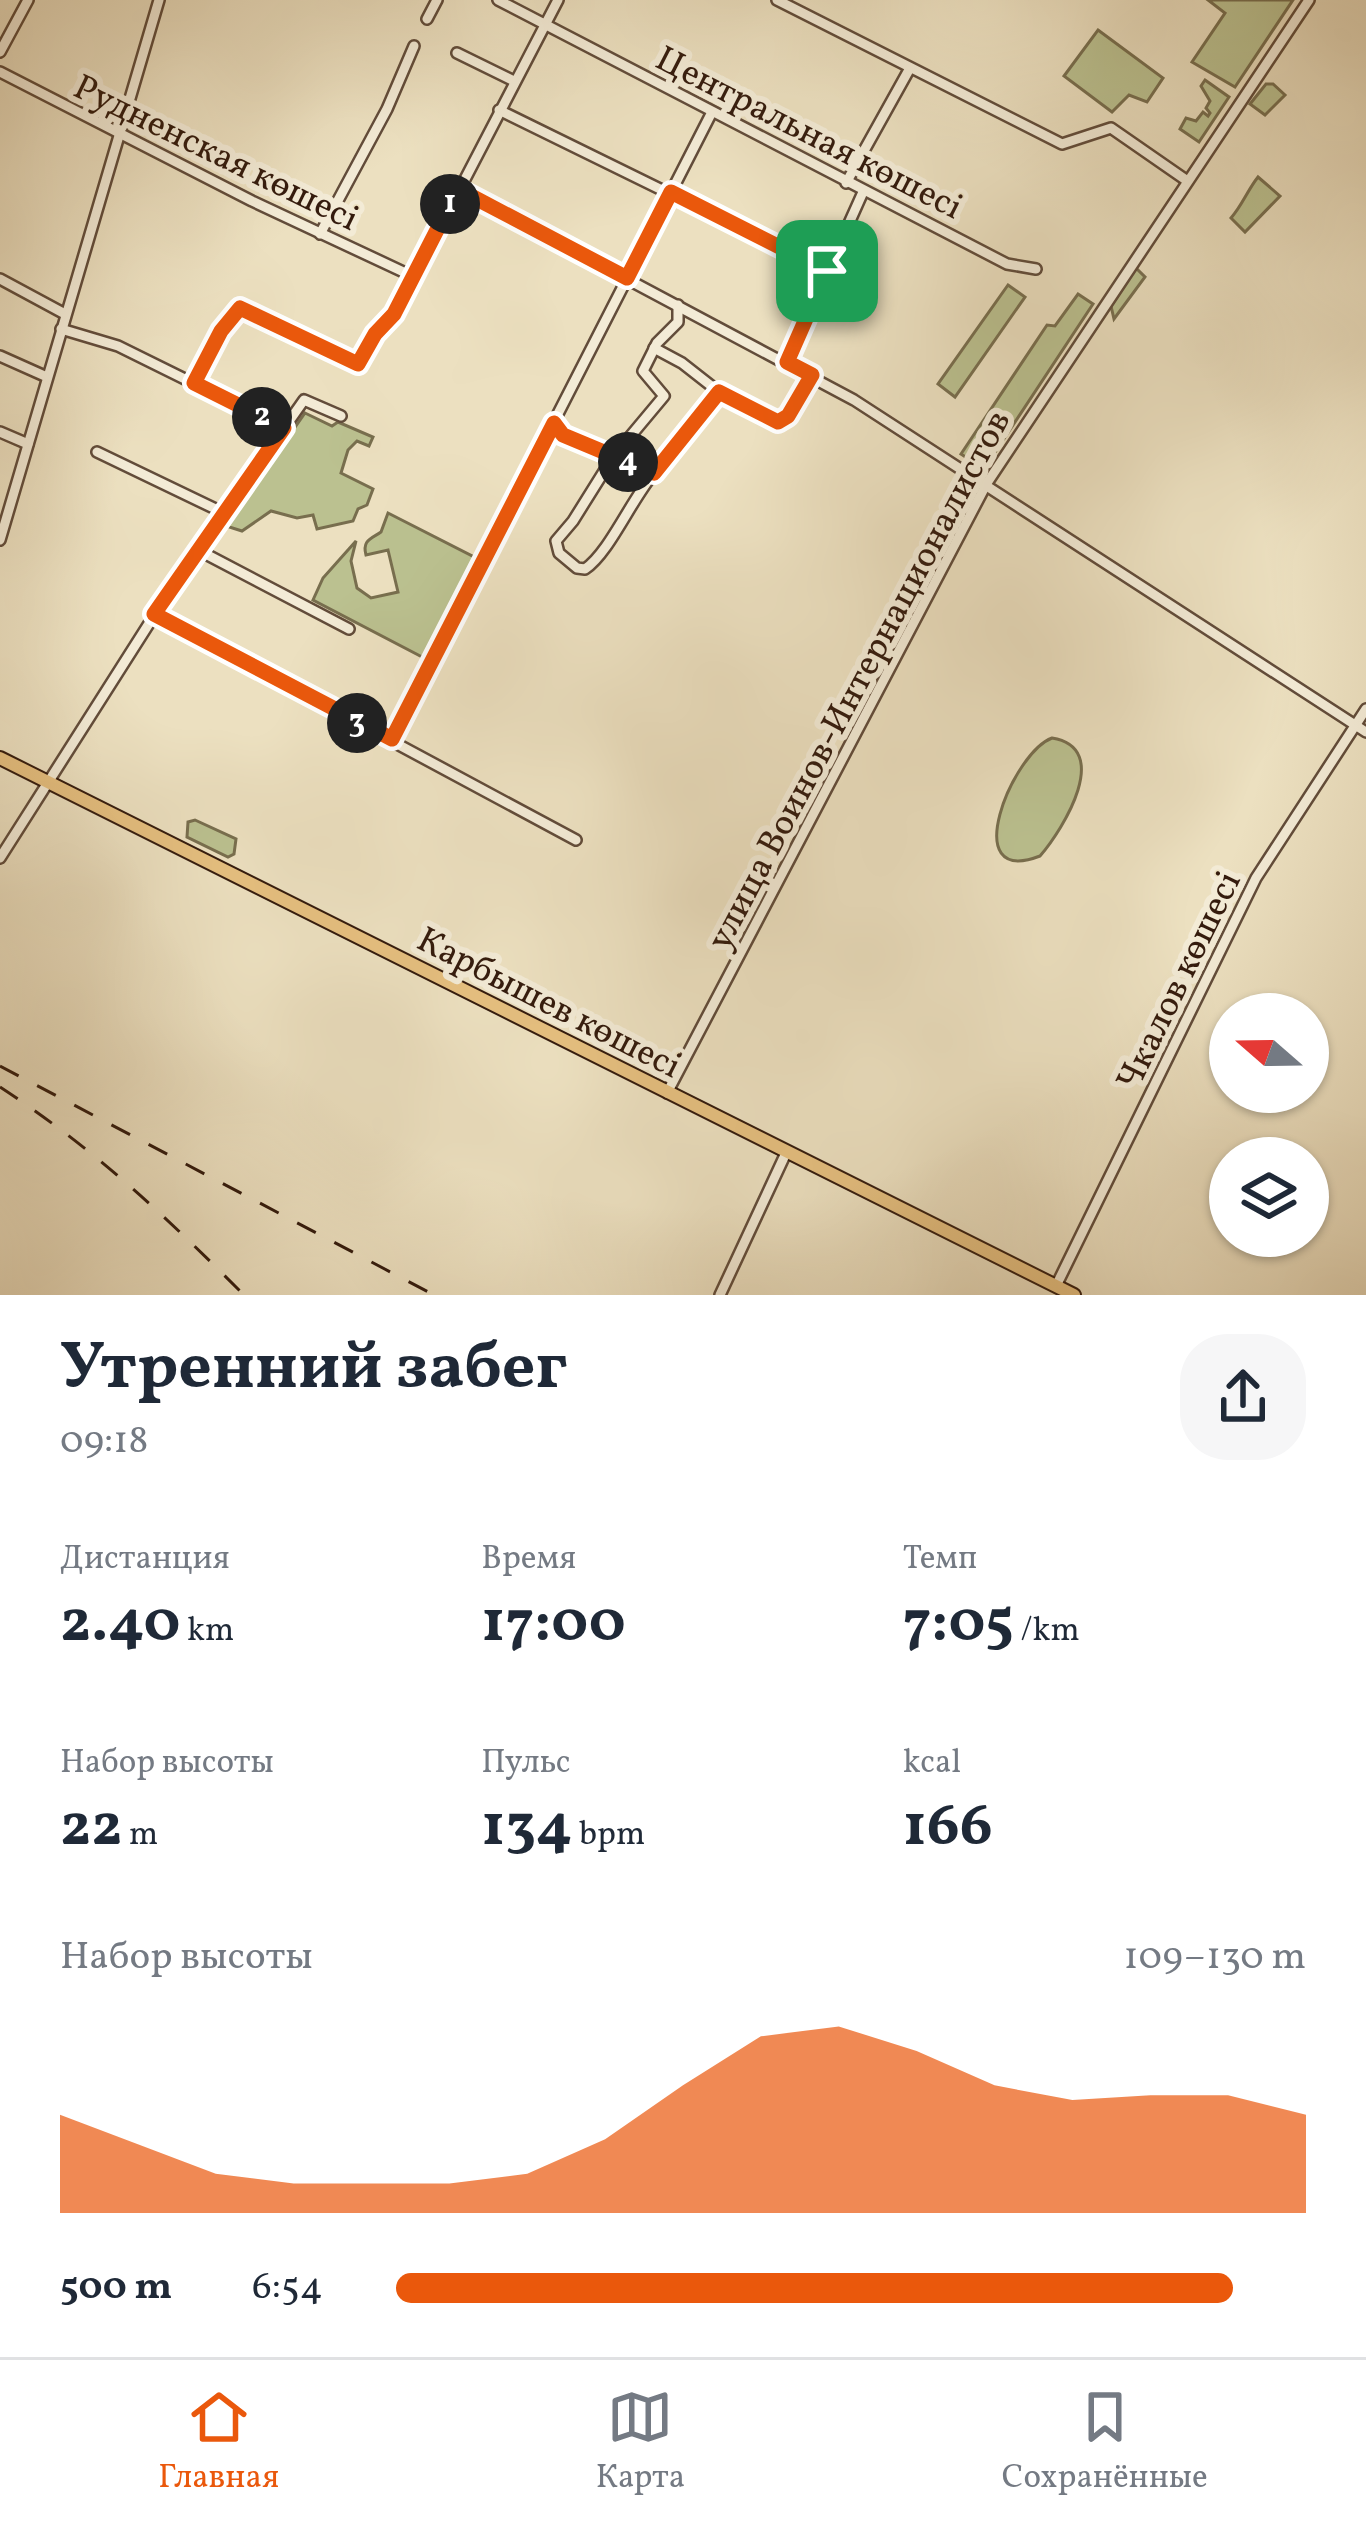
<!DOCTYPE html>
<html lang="ru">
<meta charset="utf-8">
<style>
:root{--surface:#fff;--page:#f6f6f7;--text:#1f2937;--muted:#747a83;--line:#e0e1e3;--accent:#ea580c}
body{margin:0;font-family:Vollkorn,serif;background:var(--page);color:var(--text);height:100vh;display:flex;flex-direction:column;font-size:45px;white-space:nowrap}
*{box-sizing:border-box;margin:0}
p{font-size:39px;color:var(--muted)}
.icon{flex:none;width:66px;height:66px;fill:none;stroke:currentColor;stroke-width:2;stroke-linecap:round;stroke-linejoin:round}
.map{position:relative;height:1295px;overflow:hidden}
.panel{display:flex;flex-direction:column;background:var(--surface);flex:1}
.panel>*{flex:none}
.needle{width:78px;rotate:290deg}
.fabs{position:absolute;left:1209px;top:993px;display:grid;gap:24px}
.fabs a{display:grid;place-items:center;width:120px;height:120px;border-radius:50%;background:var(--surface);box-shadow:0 3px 9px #0004;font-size:60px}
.pin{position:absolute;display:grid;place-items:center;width:102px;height:102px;color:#fff;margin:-51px;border-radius:24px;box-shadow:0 6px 18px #0006}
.km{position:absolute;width:60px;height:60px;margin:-30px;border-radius:50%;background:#222;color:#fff;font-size:33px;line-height:60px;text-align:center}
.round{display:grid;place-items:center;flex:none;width:126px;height:126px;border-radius:48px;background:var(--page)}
.headline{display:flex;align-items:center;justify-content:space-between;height:204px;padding:0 60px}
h1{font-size:66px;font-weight:700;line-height:90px}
.figures{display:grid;grid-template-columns:repeat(3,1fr);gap:18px;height:204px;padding:12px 60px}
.figures div{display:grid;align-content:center}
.figures b{font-size:60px;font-weight:700}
.figures small{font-size:33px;font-weight:400}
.figures p{font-size:33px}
.chart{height:336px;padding:24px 60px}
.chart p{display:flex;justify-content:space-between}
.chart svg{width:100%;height:216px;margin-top:12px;fill:var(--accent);opacity:.7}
ul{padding:0 60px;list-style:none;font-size:39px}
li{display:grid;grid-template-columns:192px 144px 1fr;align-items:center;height:90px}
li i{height:30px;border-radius:15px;background:var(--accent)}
.menu{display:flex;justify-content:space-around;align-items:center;height:168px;border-top:3px solid var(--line);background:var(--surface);font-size:33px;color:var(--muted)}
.menu a{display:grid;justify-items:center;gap:6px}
.menu .on{color:var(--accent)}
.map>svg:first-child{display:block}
.green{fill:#bbc190;stroke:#786e4e;stroke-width:3}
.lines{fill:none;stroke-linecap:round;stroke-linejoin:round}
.minor-casing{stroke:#624c3a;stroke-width:14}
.major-casing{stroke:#341b0d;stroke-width:16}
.minor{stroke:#f3ebd6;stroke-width:9}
.major{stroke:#e6c080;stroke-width:12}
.rail{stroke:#341b0d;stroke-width:3;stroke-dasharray:21 21;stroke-linecap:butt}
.route-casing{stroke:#fff;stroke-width:24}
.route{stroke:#ea580c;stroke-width:15}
.labels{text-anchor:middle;stroke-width:12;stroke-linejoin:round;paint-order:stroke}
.street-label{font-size:36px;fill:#341b0d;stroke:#f3ebd6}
</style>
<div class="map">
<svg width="1366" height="1295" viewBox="0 0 1366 1295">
<rect width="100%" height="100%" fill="#ece0c0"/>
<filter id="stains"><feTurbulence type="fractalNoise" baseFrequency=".00167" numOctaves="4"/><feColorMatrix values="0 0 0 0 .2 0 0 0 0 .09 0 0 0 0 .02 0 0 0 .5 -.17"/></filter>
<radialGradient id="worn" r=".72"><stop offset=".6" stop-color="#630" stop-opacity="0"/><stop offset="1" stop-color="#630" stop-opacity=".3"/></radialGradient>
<g class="green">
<path d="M1208,0H1293L1235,87L1192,62L1225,13Z"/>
<path d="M1098,30L1163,78L1147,102L1129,95L1112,112L1064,76Z"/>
<path d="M1205,80L1229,97L1199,142L1180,129L1186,118L1196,121L1203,112L1208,116L1210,113L1206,108L1210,101L1201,86Z"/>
<path d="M1266,84H1273L1285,95L1265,115L1250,104Z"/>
<path d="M1258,177L1280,196L1245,232L1231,218C1243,204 1247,191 1258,177Z"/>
<path d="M1136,268L1145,277L1114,319L1111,306Z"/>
<path d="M1008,285L1025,297L955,397L938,384Z"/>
<path d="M1078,294L1093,304L984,469L961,454L1047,325L1055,326Z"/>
<path d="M305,413L332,426L338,422L373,437L369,446L357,441L348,450L341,473L373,489L367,505L358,509L353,521L317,529L313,515L297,518L271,511L242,531L226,526Z"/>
<path d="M388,513L478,559L426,659L313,600L323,578L356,541L351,561L357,588L371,598L398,592L388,550L366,555C362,540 371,539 381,532Z"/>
<path d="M1052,738C1113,748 1064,828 1040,856C957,888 1012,753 1052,738Z"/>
<path d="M195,820L236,839L234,854L228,857L187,837L188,822Z"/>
</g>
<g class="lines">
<g class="minor-casing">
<g id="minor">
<path d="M498,0L1007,264L1036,269"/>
<path d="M777,0L1062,144L1111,128L1186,180"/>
<path d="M427,19L437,0"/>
<path d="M0,52L28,0"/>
<path d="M457,53L514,81"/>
<path d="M0,72L252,201L412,276"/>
<path d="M499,110L827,271"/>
<path d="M846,183L910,68"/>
<path d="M458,189L854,400L1366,732"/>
<path d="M320,234L387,109L414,46"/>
<path d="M0,279L65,314"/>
<path d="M61,329L118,346L284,428"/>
<path d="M654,348L682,363L719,392"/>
<path d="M0,356L47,377"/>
<path d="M787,362L863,192"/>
<path d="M193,383L221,331L240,308L358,364L375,334L395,314L558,0"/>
<path d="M554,423L563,435L654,473L719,392L778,422L788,416L812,375"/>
<path d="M0,432L28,444"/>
<path d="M97,452L224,513"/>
<path d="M654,473C631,500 609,553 585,569L577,568L559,553L556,541L573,521L613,457L664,396L643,371L657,343L678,322V305"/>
<path d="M0,540L159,0"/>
<path d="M198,550L349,629"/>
<path d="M155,614L576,840"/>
<path d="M392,739L712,112"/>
<path d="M0,858L171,589L304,400L341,416"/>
<path d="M667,1093L987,483L1309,0"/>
<path d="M1056,1286L1256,878L1366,709"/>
<path d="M720,1295L786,1153"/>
</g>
</g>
<g class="major-casing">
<path id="major" d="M0,758L1074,1295"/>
</g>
<use href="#minor" class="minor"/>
<use href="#major" class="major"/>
<g class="rail">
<path d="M0,1066L434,1295"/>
<path d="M0,1087C96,1150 163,1214 244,1295"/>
</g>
</g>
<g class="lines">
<g class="route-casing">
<path id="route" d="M458,189L627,278L671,192L827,271L787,362L812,375L788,416L778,422L719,392L654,473L563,435L554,423L392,739L154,614L284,428L194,383L221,331L240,308L358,364L375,334L394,314Z"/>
</g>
<use href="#route" class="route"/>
</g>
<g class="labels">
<g class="street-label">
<text transform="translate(810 131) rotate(27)" y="13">Центральная көшесі</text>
<text transform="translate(217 151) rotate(26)" y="13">Рудненская көшесі</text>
<text transform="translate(857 679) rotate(-62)" y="13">улица Воинов-Интернационалистов</text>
<text transform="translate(1177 980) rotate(-64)" y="13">Чкалов көшесі</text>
<text transform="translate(550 1001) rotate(27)" y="13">Карбышев көшесі</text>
</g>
</g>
<rect width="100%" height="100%" filter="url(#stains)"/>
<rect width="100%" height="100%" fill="url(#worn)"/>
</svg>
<div class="fabs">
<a><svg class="needle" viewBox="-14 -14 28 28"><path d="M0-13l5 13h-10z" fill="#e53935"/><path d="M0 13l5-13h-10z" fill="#747a83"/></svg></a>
<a><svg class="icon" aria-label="layers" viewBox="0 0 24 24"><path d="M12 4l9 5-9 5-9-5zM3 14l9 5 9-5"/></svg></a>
</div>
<div class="pin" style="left:827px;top:271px;background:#1e9e55"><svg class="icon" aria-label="arrive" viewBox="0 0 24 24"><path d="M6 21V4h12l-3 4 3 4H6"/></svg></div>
<b class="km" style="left:450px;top:204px">1</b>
<b class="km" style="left:262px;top:417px">2</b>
<b class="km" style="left:357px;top:723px">3</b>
<b class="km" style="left:628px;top:462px">4</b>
</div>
<section class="panel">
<div class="headline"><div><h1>Утренний забег</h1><p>09:18</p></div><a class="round"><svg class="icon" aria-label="share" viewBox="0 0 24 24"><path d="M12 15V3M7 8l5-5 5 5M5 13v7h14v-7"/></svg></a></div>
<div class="figures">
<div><p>Дистанция</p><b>2.40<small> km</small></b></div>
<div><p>Время</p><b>17:00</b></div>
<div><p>Темп</p><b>7:05<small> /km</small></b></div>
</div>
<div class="figures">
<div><p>Набор высоты</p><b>22<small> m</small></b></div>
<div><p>Пульс</p><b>134<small> bpm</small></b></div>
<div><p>kcal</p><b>166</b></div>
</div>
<div class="chart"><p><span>Набор высоты</span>109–130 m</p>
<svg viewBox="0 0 160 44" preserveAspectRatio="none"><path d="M0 44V24L10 30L20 36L30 38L40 38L50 38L60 36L70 29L80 18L90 8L100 6L110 11L120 18L130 21L140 20L150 20L160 24V44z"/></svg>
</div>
<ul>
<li><b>500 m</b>6:54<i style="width:92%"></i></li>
</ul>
</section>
<nav class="menu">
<a class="on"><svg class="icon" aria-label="home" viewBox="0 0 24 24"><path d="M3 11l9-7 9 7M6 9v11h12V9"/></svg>Главная</a>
<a><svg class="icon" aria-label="map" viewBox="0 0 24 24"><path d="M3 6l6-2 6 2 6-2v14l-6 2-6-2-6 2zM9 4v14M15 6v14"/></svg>Карта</a>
<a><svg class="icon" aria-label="saved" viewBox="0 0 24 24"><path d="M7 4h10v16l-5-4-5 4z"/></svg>Сохранённые</a>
</nav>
